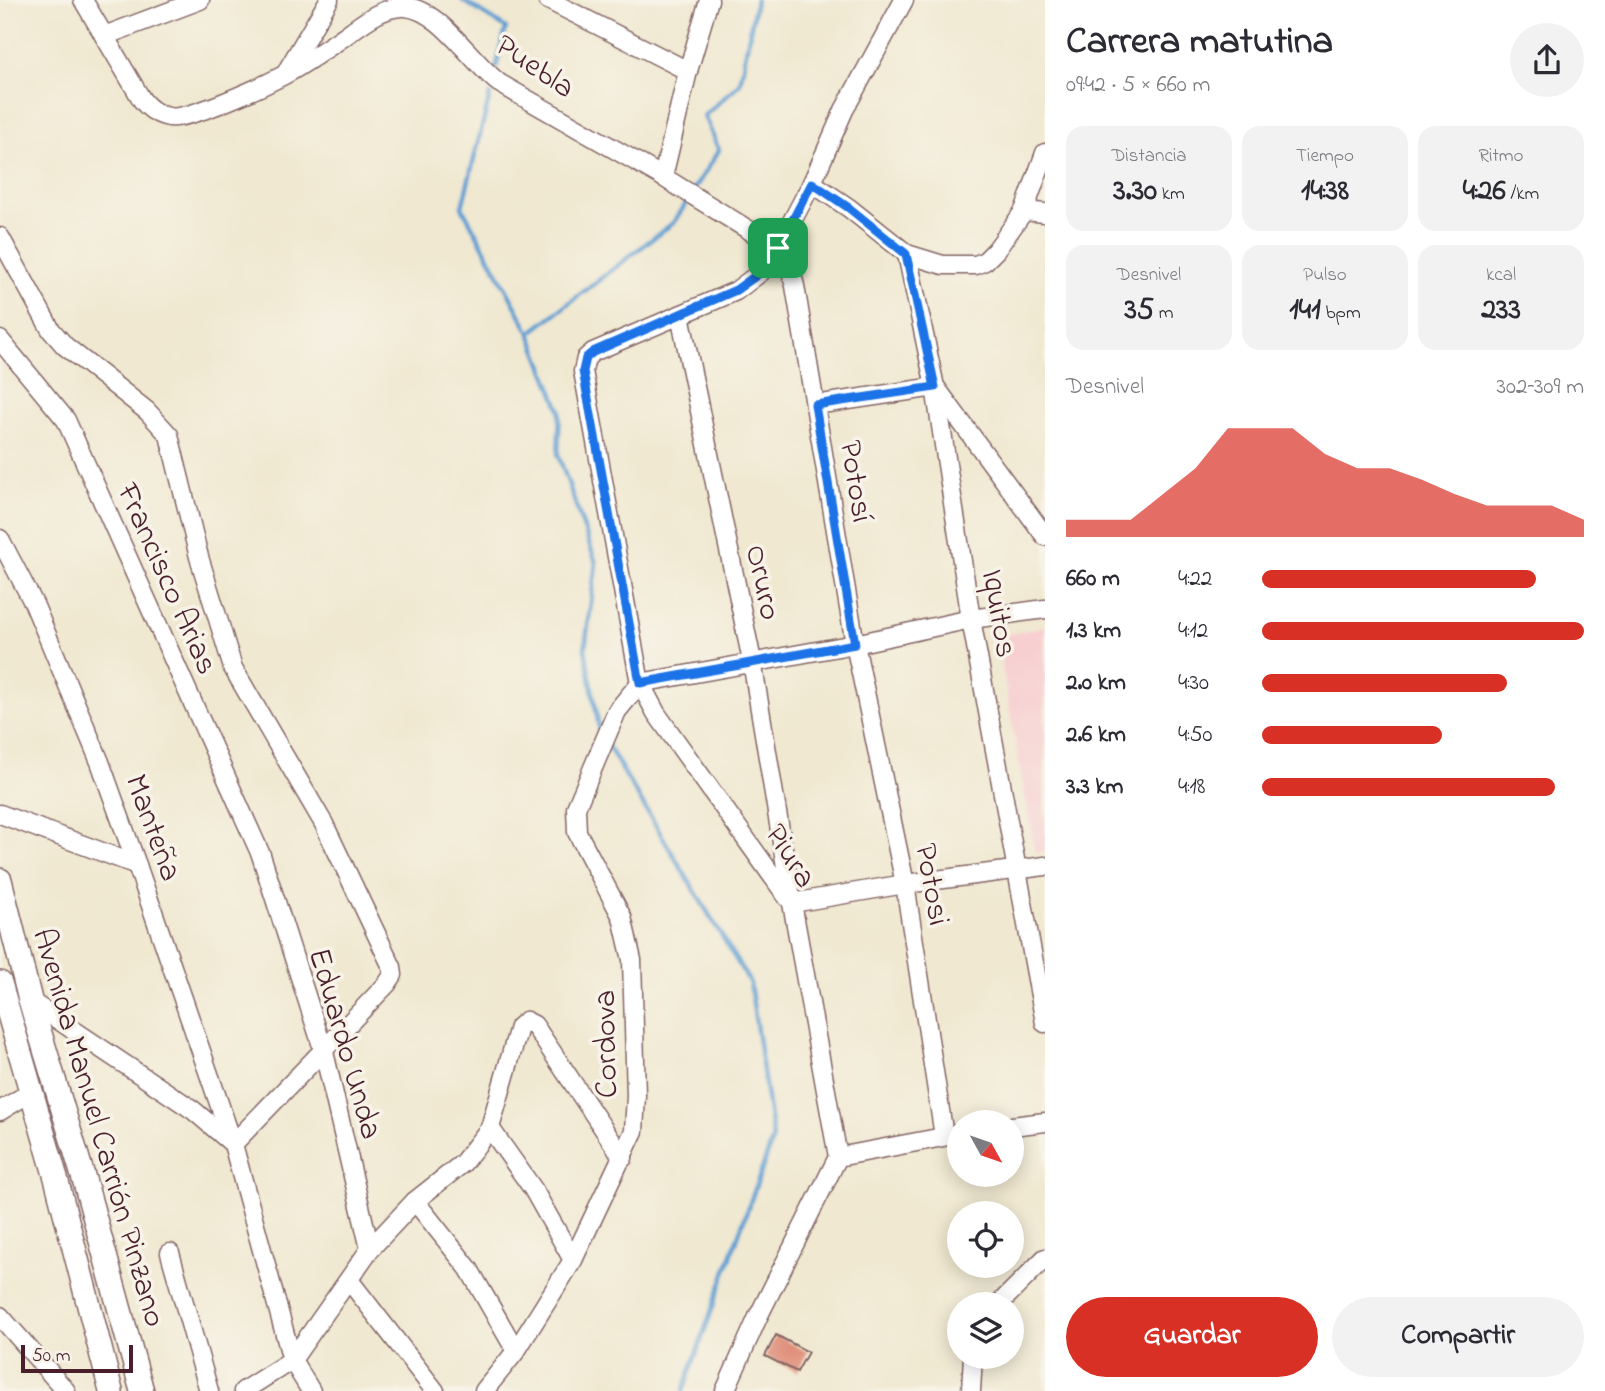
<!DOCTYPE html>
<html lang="es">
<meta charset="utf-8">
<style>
:root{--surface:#fff;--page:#f2f2f3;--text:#2b2b33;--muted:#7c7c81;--accent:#d93025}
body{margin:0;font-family:"Indie Flower",sans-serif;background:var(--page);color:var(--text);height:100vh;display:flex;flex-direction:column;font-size:26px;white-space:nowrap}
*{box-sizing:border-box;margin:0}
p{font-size:23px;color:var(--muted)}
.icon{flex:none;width:38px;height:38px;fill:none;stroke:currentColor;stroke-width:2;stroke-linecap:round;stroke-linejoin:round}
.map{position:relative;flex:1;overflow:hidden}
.panel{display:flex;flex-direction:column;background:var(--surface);width:560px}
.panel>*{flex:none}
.needle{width:46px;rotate:130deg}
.controls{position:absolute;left:947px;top:1110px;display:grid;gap:14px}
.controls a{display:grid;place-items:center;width:77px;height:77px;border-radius:50%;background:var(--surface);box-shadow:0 4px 18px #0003;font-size:35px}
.scale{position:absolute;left:21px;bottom:18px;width:112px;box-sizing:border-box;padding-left:7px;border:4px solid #4a1f2b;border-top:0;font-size:19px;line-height:24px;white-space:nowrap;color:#4a1f2b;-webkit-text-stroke:5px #f7f3e8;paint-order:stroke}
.pin{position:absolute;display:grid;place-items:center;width:60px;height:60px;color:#fff;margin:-30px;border-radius:14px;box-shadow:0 4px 10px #0006}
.round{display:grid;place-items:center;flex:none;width:74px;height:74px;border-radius:37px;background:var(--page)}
.headline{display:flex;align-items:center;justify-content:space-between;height:119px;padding:0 21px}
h1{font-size:38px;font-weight:700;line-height:52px}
.metrics{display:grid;grid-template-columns:repeat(3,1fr);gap:10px;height:119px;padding:7px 21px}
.metrics div{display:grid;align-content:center;border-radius:18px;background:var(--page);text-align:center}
.metrics b{font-size:30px;font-weight:700}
.metrics small{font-size:19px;font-weight:400}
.metrics p{font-size:19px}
.chart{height:196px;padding:14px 21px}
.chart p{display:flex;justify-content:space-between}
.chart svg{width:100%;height:126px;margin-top:7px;fill:var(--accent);opacity:.7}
.action{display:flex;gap:14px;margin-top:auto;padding:14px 21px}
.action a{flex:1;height:80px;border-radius:42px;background:var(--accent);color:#fff;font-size:28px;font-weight:700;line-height:80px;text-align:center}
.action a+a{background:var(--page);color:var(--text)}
ul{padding:0 21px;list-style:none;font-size:23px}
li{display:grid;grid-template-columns:112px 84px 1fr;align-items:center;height:52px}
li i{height:18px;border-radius:9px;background:var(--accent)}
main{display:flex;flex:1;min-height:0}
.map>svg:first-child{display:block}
.built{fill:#f7cfd1}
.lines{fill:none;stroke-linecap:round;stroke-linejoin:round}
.stream{stroke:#619fd2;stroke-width:4.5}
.building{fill:#df8c77}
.minor-casing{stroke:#846565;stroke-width:21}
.major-casing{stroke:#846565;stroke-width:26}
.minor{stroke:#fff;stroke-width:18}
.major{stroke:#fff;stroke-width:23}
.route-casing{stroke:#fff;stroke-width:14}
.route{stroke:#1a73e8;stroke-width:9}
.labels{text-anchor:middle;stroke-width:7;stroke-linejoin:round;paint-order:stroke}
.street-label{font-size:32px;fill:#4a1f2b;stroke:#f7f3e8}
</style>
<main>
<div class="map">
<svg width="1045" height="1391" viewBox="0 0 1045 1391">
<rect width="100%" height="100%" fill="#f7f3e8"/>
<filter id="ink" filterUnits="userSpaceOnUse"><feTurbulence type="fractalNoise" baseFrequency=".0143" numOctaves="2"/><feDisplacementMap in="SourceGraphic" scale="14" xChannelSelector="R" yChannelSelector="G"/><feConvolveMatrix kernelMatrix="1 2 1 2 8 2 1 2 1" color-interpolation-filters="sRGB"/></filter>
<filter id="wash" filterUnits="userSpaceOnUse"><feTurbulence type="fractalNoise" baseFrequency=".00686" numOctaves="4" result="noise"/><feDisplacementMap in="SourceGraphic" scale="28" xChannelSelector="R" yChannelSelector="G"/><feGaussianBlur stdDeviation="1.57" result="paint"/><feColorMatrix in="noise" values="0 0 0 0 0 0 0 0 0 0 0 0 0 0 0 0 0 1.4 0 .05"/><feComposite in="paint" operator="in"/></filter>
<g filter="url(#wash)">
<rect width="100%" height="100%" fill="#f0e8d0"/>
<path class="built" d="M1045,626V851L1035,853L997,637Z"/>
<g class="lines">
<g class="stream">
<path d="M462,0L506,28L496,68"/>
<path d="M490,95L462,207L530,333L560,410L558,454L596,563L585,649L600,733"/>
<path d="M693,191L719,150L704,116L740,83L756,0"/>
<path d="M530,333L673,223L689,199"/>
<path d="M608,746L750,983L773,1138L683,1391"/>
</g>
</g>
<g id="blocks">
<path class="building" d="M776,1335L808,1352L797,1372L765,1356Z"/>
</g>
</g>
<g filter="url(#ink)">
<use href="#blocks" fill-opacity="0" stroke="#846565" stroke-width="2"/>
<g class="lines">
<g class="minor-casing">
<g id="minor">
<path d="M83,0L142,100C149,109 157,115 169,117C188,121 265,85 284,75C303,65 321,52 339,40C357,28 382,5 405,7C440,9 472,63 499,83L663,177L778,248L789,264L795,286L855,644L905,884L944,1136"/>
<path d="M548,0L688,71"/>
<path d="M104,36L200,0"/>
<path d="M288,69L329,0"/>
<path d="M663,177L688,71L709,0"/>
<path d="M812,183L849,208L907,254L943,265H976L985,261L996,250L1024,211L1045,153"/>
<path d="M1024,211L1045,213"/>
<path d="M0,237L51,330L65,346L147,411L169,435L199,557L233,668L324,824L392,967L393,975L387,984L233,1144"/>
<path d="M907,254L935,387L971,619L1045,1023"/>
<path d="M680,315L752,661L792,903L838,1157L758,1317L725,1391"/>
<path d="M0,340L66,420L261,855L324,1052L370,1249"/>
<path d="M937,389L1045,536"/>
<path d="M815,405L935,387"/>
<path d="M0,539L34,604L100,762L137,865L233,1144L292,1360L311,1391"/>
<path d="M0,814L137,865"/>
<path d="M788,898L656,713L640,683L583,371L586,358L593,352L736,291L761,272L778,248L812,183L844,110L904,0"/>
<path d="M792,903L905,884L1045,866"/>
<path d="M27,999L193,1110L233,1144"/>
<path d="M0,1111L31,1092"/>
<path d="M1012,1126L1045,1122"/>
<path d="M490,1128L533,1189L573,1260"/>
<path d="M838,1157L959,1134"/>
<path d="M415,1201L469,1269L516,1351"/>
<path d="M170,1253L209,1391"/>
<path d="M349,1280L435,1391"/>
<path d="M999,1304L1045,1258"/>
<path d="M0,1316L66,1391"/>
<path d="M243,1391L292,1360L370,1249L415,1201L463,1163L490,1128L519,1027L526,1021L534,1025L623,1158"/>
<path d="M484,1391L516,1351L573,1260L634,1131L636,1095L632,960L622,917L577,832L576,808L617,711L640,683L855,644L971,619L1045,609"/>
<path d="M971,1391L973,1356"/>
</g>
</g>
<g class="major-casing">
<g id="major">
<path d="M0,880L30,1000L86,1186L142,1391"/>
<path d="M0,983L56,1178L111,1391"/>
</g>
</g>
<use href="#minor" class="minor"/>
<use href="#major" class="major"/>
</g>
</g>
<g class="lines" filter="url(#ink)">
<g class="route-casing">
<path id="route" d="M812,183L849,208L906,254L935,387L815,405L855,644L640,683L583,371L586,358L593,352L736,290L761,272L778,248Z"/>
</g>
<use href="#route" class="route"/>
</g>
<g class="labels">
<g class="street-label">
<text transform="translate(536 65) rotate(34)" y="11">Puebla</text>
<text transform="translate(858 481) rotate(81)" y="11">Potosí</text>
<text transform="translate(169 578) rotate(66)" y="11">Francisco Arias</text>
<text transform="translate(765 582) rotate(78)" y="11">Oruro</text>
<text transform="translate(1001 613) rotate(80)" y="11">Iquitos</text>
<text transform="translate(155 827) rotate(70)" y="11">Manteña</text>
<text transform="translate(792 855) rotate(58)" y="11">Piura</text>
<text transform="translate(934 884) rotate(80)" y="11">Potosi</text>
<text transform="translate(347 1043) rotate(74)" y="11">Eduardo Unda</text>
<text transform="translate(604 1044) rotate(-91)" y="11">Cordova</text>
<text transform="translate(101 1127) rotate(74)" y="11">Avenida Manuel Carrión Pinzano</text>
</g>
</g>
</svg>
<div class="controls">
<a><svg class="needle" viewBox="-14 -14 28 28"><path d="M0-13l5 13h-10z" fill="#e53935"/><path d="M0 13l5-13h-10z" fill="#7c7c81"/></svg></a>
<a><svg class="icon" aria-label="locate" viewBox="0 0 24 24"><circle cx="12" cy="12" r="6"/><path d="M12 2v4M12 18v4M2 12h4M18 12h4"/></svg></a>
<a><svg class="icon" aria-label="layers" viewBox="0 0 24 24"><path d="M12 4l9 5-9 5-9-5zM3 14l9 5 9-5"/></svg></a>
</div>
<div class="scale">50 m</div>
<div class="pin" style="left:778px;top:248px;background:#1e9e55"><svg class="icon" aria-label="arrive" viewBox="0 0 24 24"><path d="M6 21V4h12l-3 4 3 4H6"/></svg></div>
</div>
<section class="panel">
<div class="headline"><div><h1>Carrera matutina</h1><p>09:42 · 5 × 660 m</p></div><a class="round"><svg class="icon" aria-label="share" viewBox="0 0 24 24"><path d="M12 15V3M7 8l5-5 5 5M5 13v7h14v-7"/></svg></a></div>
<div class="metrics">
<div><p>Distancia</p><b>3.30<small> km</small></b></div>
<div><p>Tiempo</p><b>14:38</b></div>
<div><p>Ritmo</p><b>4:26<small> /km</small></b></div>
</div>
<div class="metrics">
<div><p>Desnivel</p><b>35<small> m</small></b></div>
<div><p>Pulso</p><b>141<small> bpm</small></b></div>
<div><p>kcal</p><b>233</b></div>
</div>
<div class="chart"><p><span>Desnivel</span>302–309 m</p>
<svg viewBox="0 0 160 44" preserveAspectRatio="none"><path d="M0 44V38L10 38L20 38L30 29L40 20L50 6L60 6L70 6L80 15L90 20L100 20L110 24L120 29L130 33L140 33L150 33L160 38V44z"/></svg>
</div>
<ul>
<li><b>660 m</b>4:22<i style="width:85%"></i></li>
<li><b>1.3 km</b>4:12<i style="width:100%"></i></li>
<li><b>2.0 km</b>4:30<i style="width:76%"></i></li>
<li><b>2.6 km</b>4:50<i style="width:56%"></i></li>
<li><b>3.3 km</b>4:18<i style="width:91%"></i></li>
</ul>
<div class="action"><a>Guardar</a><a>Compartir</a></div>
</section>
</main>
